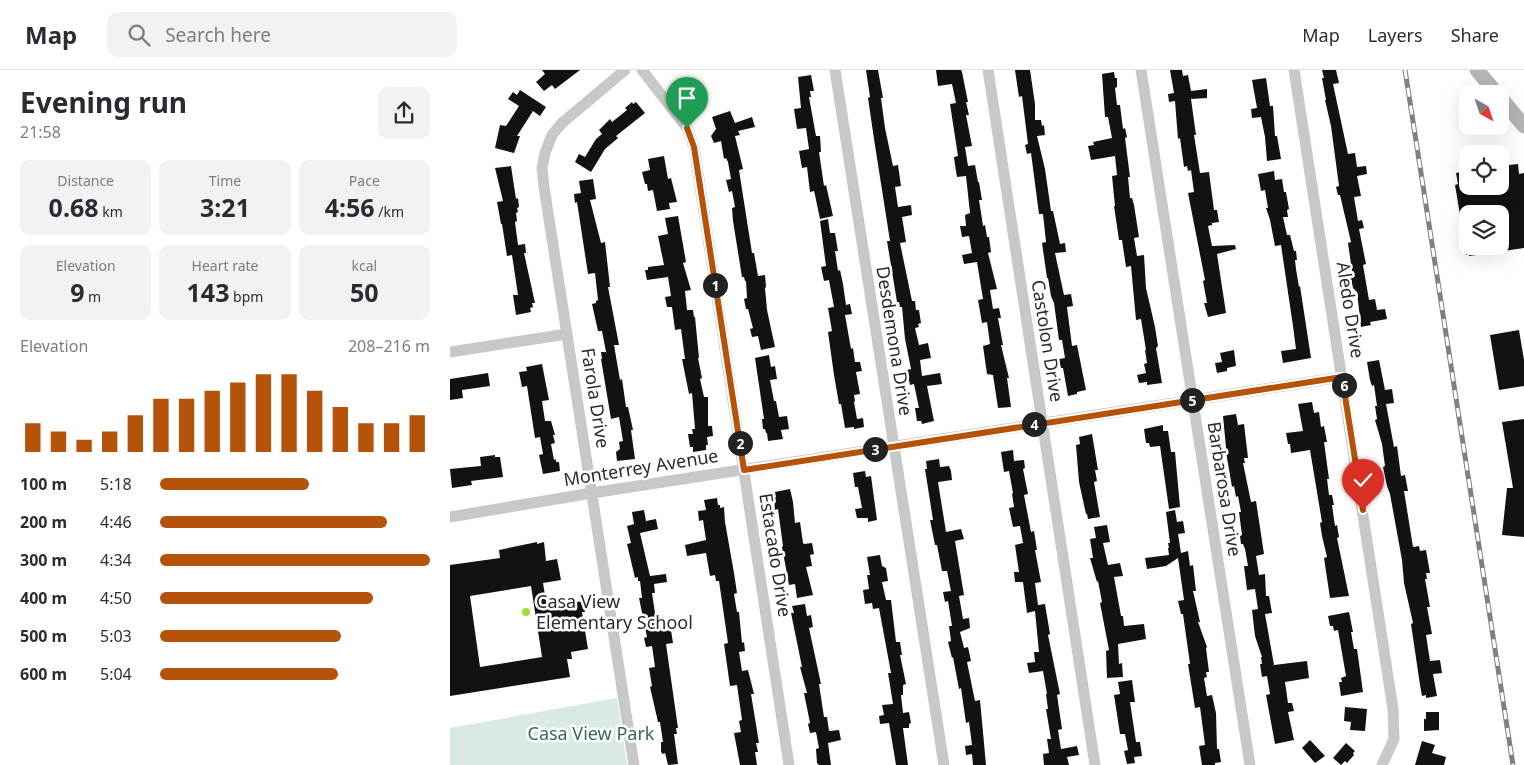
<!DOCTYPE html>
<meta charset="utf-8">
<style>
:root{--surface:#fff;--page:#f2f2f3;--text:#2b2b33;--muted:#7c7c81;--line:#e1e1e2;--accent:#b45309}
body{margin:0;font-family:"Noto Sans",sans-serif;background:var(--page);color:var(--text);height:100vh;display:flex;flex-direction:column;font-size:19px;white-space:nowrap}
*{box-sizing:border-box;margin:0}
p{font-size:16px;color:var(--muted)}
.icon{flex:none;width:28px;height:28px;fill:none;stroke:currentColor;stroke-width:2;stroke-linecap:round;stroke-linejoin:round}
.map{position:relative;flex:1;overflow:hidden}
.sheet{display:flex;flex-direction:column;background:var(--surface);width:450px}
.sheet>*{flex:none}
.needle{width:32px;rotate:140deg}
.tools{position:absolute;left:1009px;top:15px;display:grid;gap:10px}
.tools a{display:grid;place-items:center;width:50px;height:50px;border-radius:10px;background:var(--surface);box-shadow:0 5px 20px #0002;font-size:25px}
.pin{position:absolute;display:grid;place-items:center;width:42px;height:42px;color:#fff;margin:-51px -21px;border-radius:50% 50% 50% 0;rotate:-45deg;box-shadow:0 0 5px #0007}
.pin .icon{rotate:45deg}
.km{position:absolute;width:25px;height:25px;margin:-12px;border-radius:50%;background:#222;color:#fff;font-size:14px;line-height:25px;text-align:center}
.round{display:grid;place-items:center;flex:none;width:52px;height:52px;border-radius:10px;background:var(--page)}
.headline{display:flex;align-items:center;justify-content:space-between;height:85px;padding:0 20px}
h1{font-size:28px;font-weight:700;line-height:38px}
.metrics{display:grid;grid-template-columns:repeat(3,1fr);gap:8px;height:85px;padding:5px 20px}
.metrics div{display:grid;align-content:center;border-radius:10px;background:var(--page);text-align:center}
.metrics b{font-size:25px;font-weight:700}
.metrics small{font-size:14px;font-weight:400}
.metrics p{font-size:14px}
.chart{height:140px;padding:10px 20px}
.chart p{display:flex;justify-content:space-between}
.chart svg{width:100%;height:90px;margin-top:5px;stroke:var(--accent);stroke-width:6}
ul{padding:0 20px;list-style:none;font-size:16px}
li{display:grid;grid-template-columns:80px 60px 1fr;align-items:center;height:38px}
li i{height:12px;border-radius:6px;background:var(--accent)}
header{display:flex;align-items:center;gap:30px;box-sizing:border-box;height:70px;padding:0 25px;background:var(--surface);border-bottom:1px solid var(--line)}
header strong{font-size:24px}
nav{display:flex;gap:28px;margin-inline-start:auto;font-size:18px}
.search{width:350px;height:45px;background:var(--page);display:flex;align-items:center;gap:12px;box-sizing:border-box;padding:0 18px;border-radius:10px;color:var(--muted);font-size:19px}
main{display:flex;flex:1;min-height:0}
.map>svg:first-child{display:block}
.green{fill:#d9e9e7}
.building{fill:#121212;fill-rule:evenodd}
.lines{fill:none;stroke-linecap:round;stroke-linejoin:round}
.street{stroke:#c8c8c8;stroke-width:11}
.secondary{stroke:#b5b5b5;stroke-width:15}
.rail-casing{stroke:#808080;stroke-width:5}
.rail{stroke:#fff;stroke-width:3;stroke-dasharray:9;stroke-linecap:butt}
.route-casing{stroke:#fff;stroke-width:10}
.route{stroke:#b45309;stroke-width:6}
.poi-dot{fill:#a2db35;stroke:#fff;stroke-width:2}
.labels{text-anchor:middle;stroke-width:5;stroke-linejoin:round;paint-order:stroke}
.street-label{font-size:18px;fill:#2b2b2b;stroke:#fff}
.poi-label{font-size:18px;fill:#2b2b2b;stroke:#fff;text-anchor:start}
.park-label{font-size:18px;fill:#3c6462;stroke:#fff}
</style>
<header>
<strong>Map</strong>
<div class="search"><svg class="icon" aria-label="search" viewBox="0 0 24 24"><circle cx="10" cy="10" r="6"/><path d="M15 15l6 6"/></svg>Search here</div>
<nav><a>Map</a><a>Layers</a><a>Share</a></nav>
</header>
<main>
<section class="sheet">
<div class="headline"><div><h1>Evening run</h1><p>21:58</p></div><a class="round"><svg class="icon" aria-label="share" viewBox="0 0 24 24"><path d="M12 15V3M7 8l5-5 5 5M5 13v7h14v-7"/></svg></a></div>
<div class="metrics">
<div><p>Distance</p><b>0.68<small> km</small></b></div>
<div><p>Time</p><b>3:21</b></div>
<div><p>Pace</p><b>4:56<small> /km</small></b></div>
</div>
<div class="metrics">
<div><p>Elevation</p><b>9<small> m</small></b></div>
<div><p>Heart rate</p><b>143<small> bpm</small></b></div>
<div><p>kcal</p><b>50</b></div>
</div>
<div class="chart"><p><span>Elevation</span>208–216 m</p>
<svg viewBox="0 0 160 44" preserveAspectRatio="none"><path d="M5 44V30M15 44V34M25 44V38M35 44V34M45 44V26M55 44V18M65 44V18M75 44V14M85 44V10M95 44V6M105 44V6M115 44V14M125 44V22M135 44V30M145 44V30M155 44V26"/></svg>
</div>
<ul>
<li><b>100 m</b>5:18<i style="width:55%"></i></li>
<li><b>200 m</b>4:46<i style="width:84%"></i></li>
<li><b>300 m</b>4:34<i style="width:100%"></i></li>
<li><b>400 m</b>4:50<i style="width:79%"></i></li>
<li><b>500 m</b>5:03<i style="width:67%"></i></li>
<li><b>600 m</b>5:04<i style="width:66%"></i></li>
</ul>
</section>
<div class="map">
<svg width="1074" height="695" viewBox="0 0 1074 695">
<rect width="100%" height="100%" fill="#fff"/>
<path class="green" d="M167,628L177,695H0V658Z"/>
<g class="building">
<path d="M92,0H130L105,19L102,15L94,21L86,12L95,4Z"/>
<path d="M416,0H428L433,28H431L435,58L443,96L448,95L451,116L445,117L448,137L461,135L462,145L452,147L456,172L450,173L462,231H465L466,240H469L471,253L468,254L469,257L465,258L469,275L478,273L481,288L470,290L472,306L490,303L492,314L477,316L484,351L472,354L471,351H467L465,338H469L464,314L460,315L457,300L461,299L455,269L452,237H450L449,232H447L437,171H440L424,69L418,28L420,27Z"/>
<path d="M486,0H511L512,2L518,32H516L519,45H516L522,76L515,77L518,96L525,95L528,112H529L532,130H529L532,149L533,156L535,155L537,167H539L541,182L538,183L547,219L540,220L543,239L549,238L551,248H548L553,275H551L559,308H557L561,337L548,338L543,305L537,304L533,276L540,274L537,252L532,253L528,230L533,229L527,192L514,194L512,185L522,183L519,166L512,167L510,156H516L515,145L520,143L516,106L507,107L505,95L504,87L508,86L500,34L506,33L502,14L488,16Z"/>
<path d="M565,0H580L585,34V50H591L592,56L594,55L595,65L587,66L595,99L601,141H603L610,174L615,173L616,182L605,183L614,225L621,224L623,236L617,237L622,276L627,275L636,320L627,322V324L618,326L613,298H611L609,289L615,288L612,270H609L604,233L601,226L598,208H597L592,173L596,172L593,144H589L581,83L577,84L575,75L578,74L572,26L569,27Z"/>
<path d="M720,0H732L733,6L738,5L741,21L757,19V28L741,29L746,65H744L750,103L759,102L764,140H767L769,152L762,153V155L758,156L762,176L785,175L786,179L767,184L776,243L758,247L754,233H757L753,211L755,210L738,123L744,122L741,100L738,101L737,96L734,97L730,68L728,69L725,31L719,32L718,24L724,23Z"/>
<path d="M872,0H886L889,13L883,14L898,84L905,83L907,97L916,96L917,104L907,106L911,126L904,127L908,151L912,150L914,158L909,159L916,194L913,195L919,230L925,229L927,240L935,239L937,249L920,252L921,255L911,257L907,222L903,218L901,208H903L898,173L901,172L890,125H888L886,117L889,116L881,56L875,30H876L872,8H874Z"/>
<path d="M664,2L665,8H667V17L665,18L667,35H670L673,59L675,58L677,67L675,68L680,107H678L680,128H682L684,135L689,167L684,168L687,186L694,185L696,218L705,257L708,276L706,278L712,313L697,315V312L689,313L687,305L696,303L694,294L697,293L695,280H696L691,249L686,250L681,196L676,197L672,170H669L664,136H665L662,106L667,105L665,86L641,90L638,76L644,75L643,72L662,68L658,47H655L652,4Z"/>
<path d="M361,5L364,21H360L361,27H359L366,66H370L371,82H369L374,116L376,115L383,146L370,149L365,125L364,121L360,122L357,97L352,98L349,81L359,79L356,58L347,59L344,39L351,38L348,7Z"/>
<path d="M816,8L820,36H823L825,66H827L831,89L817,91L815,67L811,47L802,48L801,39L807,38L802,10Z"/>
<path d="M70,20L96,37L90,46L83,41L67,66H70L64,83L45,78L50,55L56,56L69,36L58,29L63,22L67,25Z"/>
<path d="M182,32L183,34L186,32L195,43L166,66L168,68L155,79L141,102L125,92L129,84L135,87L146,69L152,64L149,60L160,49L162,52L177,40L175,38Z"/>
<path d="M280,41L285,53L302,47L305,57L288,61L290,65L285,66L293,99L289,100L302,183H304L308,206L315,205L316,217L315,218L317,240L325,277L311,280L308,266L302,267L300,259L303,258L298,239H296L294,229L297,228L296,211H295L294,207H292L283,151L282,138L285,137L282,121L279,122L276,110L281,109L278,92L276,88L274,89L271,71L264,73L261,66L266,59L262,47Z"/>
<path d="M214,86L218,109L221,108L227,132L219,133L220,139L207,141L203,120L198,121L197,114H195L192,102L200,100L198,89Z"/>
<path d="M1068,94L1069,104L1074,103V178L1019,186V184L1016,185L1015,176H1050V144H1018V163H1013L1005,115L1008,114L1006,103L1018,101V116H1050V96Z"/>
<path d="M61,96L66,129L68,128L69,137L67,138L68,142L66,143L67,151L65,152L68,175L75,174L76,183H74L85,233H82L83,237L80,238L81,242L66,245L63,225H68L62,185L57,186L52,154H51L47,132L53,131L45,98Z"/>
<path d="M824,101L825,110L832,109L834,122H836L839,139L837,140L838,147H833L837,165H840L844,181H846L847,190H845L846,199L849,217L850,216L861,288L833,293L831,281L846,279L843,256L831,175L825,176L820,150L816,138H818L815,120L811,121L808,104Z"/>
<path d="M143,109L146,129L140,130L151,173L155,172L160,217H158L169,275H164L170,310L172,309L176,337H178L183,360H181L185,389L167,391L166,382L170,379L169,372L173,371L169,347L161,349L151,289H152L151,282H156L152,261H148L142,234L146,233V231L148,230L145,203L138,204L127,132L125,133L124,124L131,123L129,111Z"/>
<path d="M228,146L236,192L233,193L241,220L235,221L237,240H243L244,247H245L249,288H248L252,308L250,309L254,327H258V356H262L263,366L257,367L258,375H256V380L243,382V377H240L238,364H243L242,359H245L242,323L239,324L232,289H235L231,259L225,260L222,237H217L215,227L221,226L218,207L197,210L195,200H198V197L214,195L208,166L218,164L215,148Z"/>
<path d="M378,149L380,163H385L388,181H385L388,201L390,200L393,214L396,235L400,234L402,244L395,245L401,279L403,278L405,292H410L412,301L406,302L410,324L404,325L405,331L404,332L407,349L413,348L414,357L404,359V357L395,358L391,334H389L384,305L378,262L382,261L378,238L384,237L379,210L374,211L371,197L376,196L370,151Z"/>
<path d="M1069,260L1074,290V316L1049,320L1040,265Z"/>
<path d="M784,280L786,296L777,298V301L767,303L765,293L772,292L770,283Z"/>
<path d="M319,285L321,297L325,296L327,309L320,310L324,331H326L329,347L337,346L339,359L331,360L333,369L318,371L317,363H316L315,359H313L312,349H314L305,288Z"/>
<path d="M929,290L935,320L942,319L944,333L936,334L944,377L947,376L951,406L955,405L958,421H954L963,477L969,476L970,481L976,480L980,503H976L977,509H975L980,537H977L982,564L976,565L980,591L990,590L992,603L983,604L987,626L976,628V625L972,626L970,615L961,554L963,553L954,513L952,490L940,424L937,416L933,397L935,396L932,374L925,350L927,349L925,336H927L924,315L922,316L920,310L917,292Z"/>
<path d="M92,294L99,330L92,331L95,351H101L105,365H103L105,373L101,374L104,390L106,389V392H109L110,401L93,404L89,385L93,384L90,367L85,368L77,316L72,317L69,302L77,301L76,297Z"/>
<path d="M38,303L40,316L12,320L13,328L0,330V309Z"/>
<path d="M862,332L864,343L869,342L871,357L874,356L877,372H874L879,409H877L879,425H882L884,435H882L885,456L887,455L889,467L887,468L899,526L880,528L874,488L877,487L872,466L870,453L872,452L860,380L841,383L840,374H838L836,363L853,361L848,334Z"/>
<path d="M786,344L788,355L794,354L798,388H794L795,393H793L801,432L806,431L814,484L806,486L809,505L815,504L816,526H819L822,543L815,544L824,595L857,591L859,608L835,612L838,633H842L844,641L838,642L844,670L825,674L816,625L820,624L817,606L812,607L810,594H812L811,587H812L805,566L802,540L808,539L805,519L797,520L794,496H798L795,479L793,474H791L790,466L792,465L789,442H791L788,426L786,427L784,416L782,417L777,388L773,346Z"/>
<path d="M1074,349V467L1052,465L1057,418H1063L1052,352Z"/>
<path d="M713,355V361H718L721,382H725L730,437L719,439L710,376L700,377L699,373H696L694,359Z"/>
<path d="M642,364L648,400H645L647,411L644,412L650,447L638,449L637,444H636L629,412L626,375L630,374L629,367Z"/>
<path d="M563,380L564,391L574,390L575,398L573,399L578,424L574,425L581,462L584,461L587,480H585L591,512L585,513L588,535L595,534L600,564L598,565L610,624L607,625L612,659L608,660L611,679L627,676L629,685L617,687L619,695H594L593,684L599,683L597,669H601L596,639H598L596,624H597L593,601L579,603L577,593L585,592L584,582H589L585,541L577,543L573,512H565L564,502H569L565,475L573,473L570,456L563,457L559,438L564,437L562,424L563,423L559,401L554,402L551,382Z"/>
<path d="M45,385V387H50L53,407L21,411L22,415L2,418L0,399L31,396L30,387Z"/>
<path d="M489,389L490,397L499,396L501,401L502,410L488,412L496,462L511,459L514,469L505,471L514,525L509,526L513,549L519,548L520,558L510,562L514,578L518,577L521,591L517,592L525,631L530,630L536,695H523L522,684L516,685L515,676L522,675L519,652L516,653L511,618L509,619L503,587L502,588L498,572L501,571L499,556H502L498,531L495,532L493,522L501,521L497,501H492L487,475H485L480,450H483L475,399H477L476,391Z"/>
<path d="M415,401L416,407L421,406L427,450L418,452V448H407L405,439L412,438L408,417H405L403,403Z"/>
<path d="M340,419L343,432L345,453L350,452L353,473L354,474L362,473L364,484L360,485L362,496L356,497L363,525L347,528L345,514L339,515L332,477L333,476L328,439L325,440L324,427H326L325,422Z"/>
<path d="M267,428L268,435H270V438L274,437L275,452L284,503L287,523L284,524L287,542H289L292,573L294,572L295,581L289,582L292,601L298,600L304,624H301L309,673H306L308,682H305L307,695H290L284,663L291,662L289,651L292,650L287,615L280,616L274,574L278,573L269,511H266L265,505L260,506L256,483L237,486L235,475L256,470L253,450L249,451L248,441L256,440L254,430Z"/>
<path d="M194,440L196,451L206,449L208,459L190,463L200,506L216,504L217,512L204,514L205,523H202L205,543H207L209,555L217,554L218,560H221L223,573L216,574L228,658H226L227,664H224L228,694L218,695L215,683L212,684L211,681V672H213L210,652H208L200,617L202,616L199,598L205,597L202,576L196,577L194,568L197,567L189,528H192L190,511H188V507L185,508L177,474L181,473L177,456L184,454L182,442Z"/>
<path d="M725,440L727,452L733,451L735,463L728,464L731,483L738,481L740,496L743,495L746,521H743L750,552H748L757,577L756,578L759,602H756L757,607L754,608L757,626L762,625L766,643L767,679H769L771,692L765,693V695H752L749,676L755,675L750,637L745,638L738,594H740L733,544H731L728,531L734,530L728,488L716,496L697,499L695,488L719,485L718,478H719L718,473H720L716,442Z"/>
<path d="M657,455L660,472L653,473L658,495L670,493L673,506L664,507L671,546H673L674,556L694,554L696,569L668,574L669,594L672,593L673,607L657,608L656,581L659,580L650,533L652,532L648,511L647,512L640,488H643L640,469L646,468L644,457Z"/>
<path d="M87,472V474L94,472L96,491L107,489L111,510L93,513L97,537L133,531L135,542H132L138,579L121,582L122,589H117L120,607L0,626V495L50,488L49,480ZM81,516L92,587L30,597L20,526Z"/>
<path d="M430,485L432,496L436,498L438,511L432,512L436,530H441L446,572H450L452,585H450L456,614L453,615V625H451L453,643L459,642L461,653L459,654V658H453L458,695H446L439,653L430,654L429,646L434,645L432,635L443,634L438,603H441L429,538L423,539L422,533L415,534L413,520L419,519L417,505H420L417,487Z"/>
<path d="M355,534L357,546L361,545L363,557L359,558L371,614H369L374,647H377L379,661L389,660L391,670L378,673L381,695H369L367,693L366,679L369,678L366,662L360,663L358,654L360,653L354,623H357L350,597H352L341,543H344L342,536Z"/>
<path d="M899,542L903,562H901L904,579H907L913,622L891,626L889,612H892L891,608L896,606L888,560L884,561L883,556H880L878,546Z"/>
<path d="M682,610L685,632H680L686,672H690L692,686L684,687L685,693L677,694L674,681L678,680L675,664H670L664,625L670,624L668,612Z"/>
<path d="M895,637L917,639L915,661L900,660L901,652L894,651Z"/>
<path d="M976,642H989V660L974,661V649H976Z"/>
<path d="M860,670L875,686L865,693L852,678Z"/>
<path d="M972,671L985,675L982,683L996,687L994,695H965Z"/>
<path d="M896,673L905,681L903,683L904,685L897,693L895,691L891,695L883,688Z"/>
</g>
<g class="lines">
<g class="street">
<path d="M175,0L112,53L102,65L95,83L92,98L94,117L184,695"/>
<path d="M192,0L237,58L244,77L339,695"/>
<path d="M385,0L494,695"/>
<path d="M538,0L645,695"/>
<path d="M691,0L800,695"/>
<path d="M844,0L943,639L944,669L932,695"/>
<path d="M0,282L117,264"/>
<path d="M0,447L142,423L892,307"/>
</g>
<g class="secondary">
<path d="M1027,0L1047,24"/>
<path d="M1050,27L1074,56"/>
</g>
<g class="rail-casing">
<path id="rail" d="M955,0L1063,695"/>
</g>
<use href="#rail" class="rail"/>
</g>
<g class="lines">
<g class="route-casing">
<path id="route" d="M237,58L244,77L294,400L892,307L913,440"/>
</g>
<use href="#route" class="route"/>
</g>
<circle class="poi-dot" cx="76" cy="542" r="5"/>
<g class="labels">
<g class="street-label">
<text transform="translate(900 240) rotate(81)" y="6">Aledo Drive</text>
<text transform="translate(444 271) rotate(81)" y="6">Desdemona Drive</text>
<text transform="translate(597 271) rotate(81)" y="6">Castolon Drive</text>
<text transform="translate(145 328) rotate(81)" y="6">Farola Drive</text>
<text transform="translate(191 398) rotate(-9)" y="6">Monterrey Avenue</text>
<text transform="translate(774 419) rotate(81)" y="6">Barbarosa Drive</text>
<text transform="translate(325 485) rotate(81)" y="6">Estacado Drive</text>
</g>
<g class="poi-label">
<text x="86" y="538">Casa View<tspan x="86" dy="21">Elementary School</tspan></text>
</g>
<g class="park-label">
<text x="141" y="670">Casa View Park</text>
</g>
</g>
</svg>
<div class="tools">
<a><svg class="needle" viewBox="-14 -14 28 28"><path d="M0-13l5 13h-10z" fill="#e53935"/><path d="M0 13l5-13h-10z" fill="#7c7c81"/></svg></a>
<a><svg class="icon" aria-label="locate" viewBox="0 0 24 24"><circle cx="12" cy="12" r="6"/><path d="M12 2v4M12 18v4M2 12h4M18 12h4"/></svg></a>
<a><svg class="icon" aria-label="layers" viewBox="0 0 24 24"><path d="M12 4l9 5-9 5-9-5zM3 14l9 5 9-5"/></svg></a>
</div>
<div class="pin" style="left:237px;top:58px;background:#1e9e55"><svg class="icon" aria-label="arrive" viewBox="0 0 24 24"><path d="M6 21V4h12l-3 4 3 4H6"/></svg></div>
<div class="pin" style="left:913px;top:440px;background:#d93025"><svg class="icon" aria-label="check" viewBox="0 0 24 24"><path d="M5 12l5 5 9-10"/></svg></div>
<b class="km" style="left:265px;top:215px">1</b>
<b class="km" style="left:290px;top:373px">2</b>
<b class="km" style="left:425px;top:379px">3</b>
<b class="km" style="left:584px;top:354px">4</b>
<b class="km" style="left:742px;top:330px">5</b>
<b class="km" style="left:894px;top:315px">6</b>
</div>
</main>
